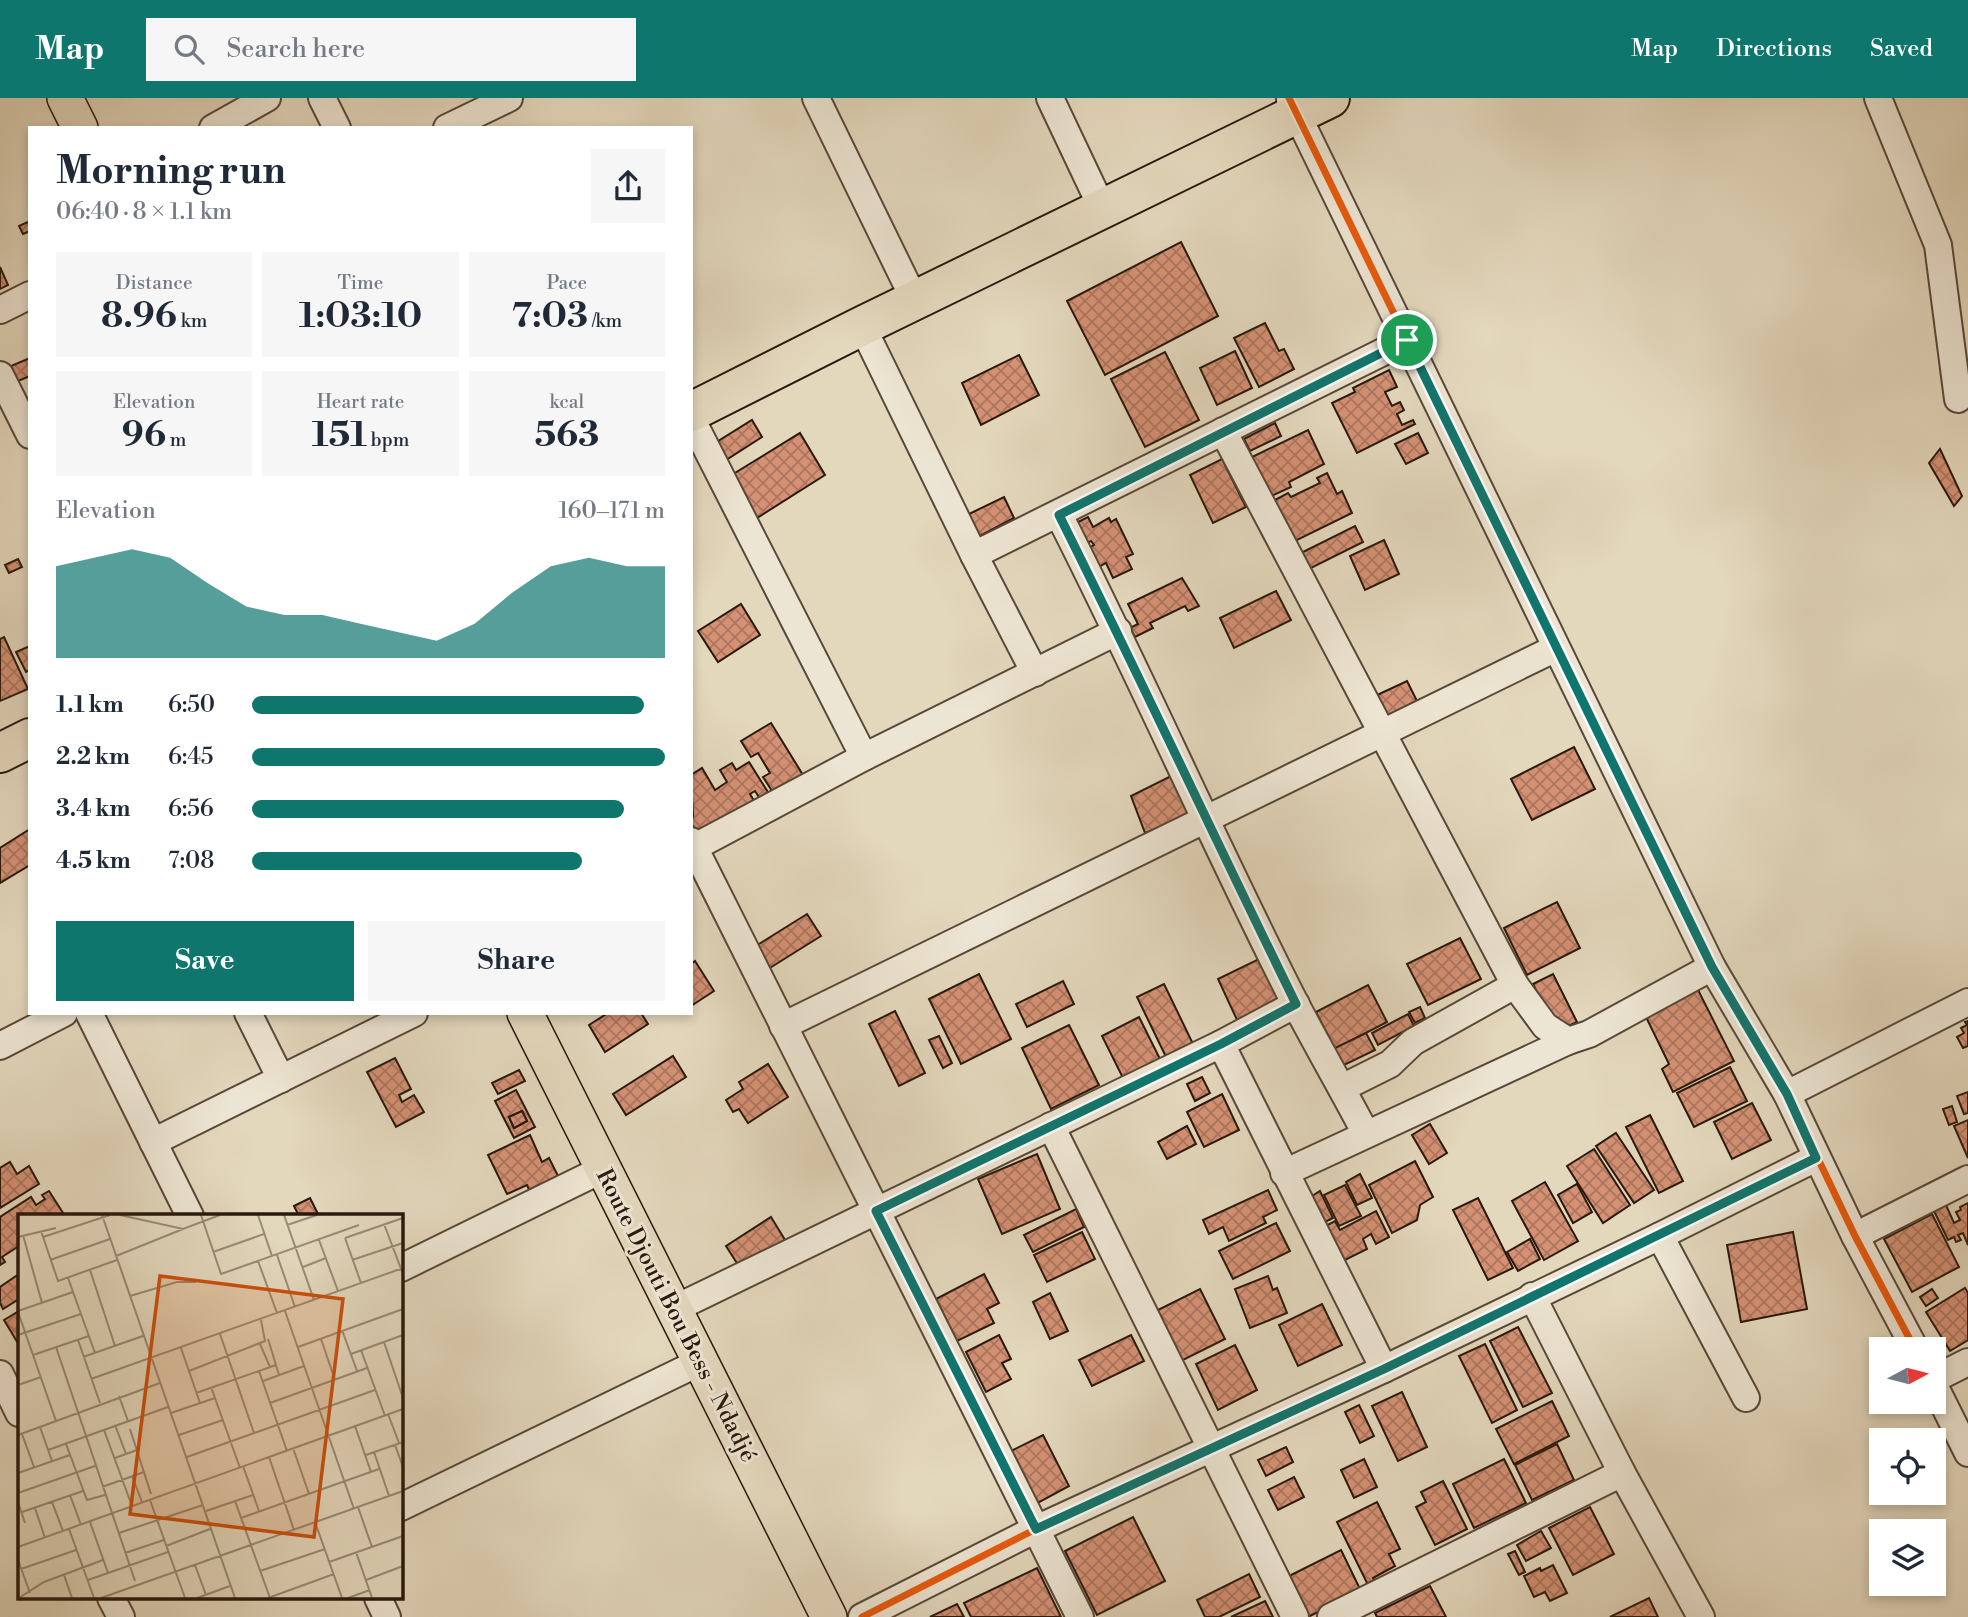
<!DOCTYPE html>
<meta charset="utf-8">
<style>
:root{--surface:#fff;--page:#f6f6f7;--text:#1f2937;--muted:#747a83;--accent:#0f766e}
body{margin:0;font-family:"Libre Bodoni",serif;background:var(--page);color:var(--text);height:100vh;display:flex;flex-direction:column;font-size:26px;white-space:nowrap}
*{box-sizing:border-box;margin:0}
p{font-size:23px;color:var(--muted)}
.icon{flex:none;width:38px;height:38px;fill:none;stroke:currentColor;stroke-width:2;stroke-linecap:round;stroke-linejoin:round}
.map{position:relative;flex:1;overflow:hidden}
.details{position:absolute;left:28px;top:28px;width:665px;height:889px;display:flex;flex-direction:column;background:var(--surface);border-radius:0px;box-shadow:0 4px 10px #0003}
.details>*{flex:none}
.needle{width:46px;rotate:83deg}
.buttons{position:absolute;left:1869px;top:1239px;display:grid;gap:14px}
.buttons a{display:grid;place-items:center;width:77px;height:77px;border-radius:0px;background:var(--surface);box-shadow:0 4px 10px #0003;font-size:35px}
.pin{position:absolute;display:grid;place-items:center;width:60px;height:60px;color:#fff;margin:-30px;border:4px solid #fff;border-radius:50%;box-shadow:0 2px 7px #0007}
.round{display:grid;place-items:center;flex:none;width:74px;height:74px;border-radius:0px;background:var(--page)}
.overview{display:flex;align-items:center;justify-content:space-between;height:119px;padding:0 28px}
h1{font-size:38px;font-weight:800;line-height:52px}
.metrics{display:grid;grid-template-columns:repeat(3,1fr);gap:10px;height:119px;padding:7px 28px}
.metrics div{display:grid;align-content:center;border-radius:0px;background:var(--page);text-align:center}
.metrics b{font-size:35px;font-weight:800}
.metrics small{font-size:19px;font-weight:400}
.metrics p{font-size:19px}
.chart{height:196px;padding:14px 28px}
.chart p{display:flex;justify-content:space-between}
.chart svg{width:100%;height:126px;margin-top:7px;fill:var(--accent);opacity:.7}
.primary-button{display:flex;gap:14px;margin-top:auto;padding:14px 28px}
.primary-button a{flex:1;height:80px;border-radius:0px;background:var(--accent);color:#fff;font-size:28px;font-weight:800;line-height:80px;text-align:center}
.primary-button a+a{background:var(--page);color:var(--text)}
ul{padding:0 28px;list-style:none;font-size:23px}
li{display:grid;grid-template-columns:112px 84px 1fr;align-items:center;height:52px}
li i{height:18px;border-radius:9px;background:var(--accent)}
header{display:flex;align-items:center;gap:42px;box-sizing:border-box;height:98px;padding:0 35px;background:var(--accent);color:#fff}
header strong{font-size:33px}
nav{display:flex;gap:38px;margin-inline-start:auto;font-size:24px}
.search{width:490px;height:63px;background:var(--page);display:flex;align-items:center;gap:18px;box-sizing:border-box;padding:0 24px;border-radius:0px;color:var(--muted);font-size:26px}
.map>svg:first-child{display:block}
.building{fill:url(#building-cross-hatch);stroke:#29180c;stroke-width:2;fill-rule:evenodd}
.lines{fill:none;stroke-linecap:round;stroke-linejoin:round}
.minor-casing{stroke:#584838;stroke-width:30}
.major-casing{stroke:#29180c;stroke-width:38}
.highway-casing{stroke:#29180c;stroke-width:42}
.minor{stroke:#ede5d3;stroke-width:26}
.major{stroke:#e3d7bc;stroke-width:35}
.highway{stroke:#e3d7bc;stroke-width:38}
.cycleway-casing{stroke:#ede5d3;stroke-width:11}
.cycleway{stroke:#e8590c;stroke-width:7}
.route-casing{stroke:#fff;stroke-width:14}
.route{stroke:#0f766e;stroke-width:9}
.labels{text-anchor:middle;stroke-width:6;stroke-linejoin:round;paint-order:stroke}
.street-label{font-size:23px;fill:#29180c;stroke:#ede5d3}
.inset-road{fill:none;stroke:#998b76;stroke-width:2}
.view{fill:#cb4f0c;fill-opacity:0.15;stroke:#cb4f0c;stroke-width:3.5}
.inset-edge{fill:none;stroke:#29180c;stroke-width:3.5}
</style>
<header>
<strong>Map</strong>
<div class="search"><svg class="icon" aria-label="search" viewBox="0 0 24 24"><circle cx="10" cy="10" r="6"/><path d="M15 15l6 6"/></svg>Search here</div>
<nav><a>Map</a><a>Directions</a><a>Saved</a></nav>
</header>
<div class="map">
<svg width="1968" height="1519" viewBox="0 0 1968 1519">
<defs>
<pattern id="building-cross-hatch" width="8" height="8" patternUnits="userSpaceOnUse" patternTransform="scale(1.75)"><rect width="8" height="8" fill="#d49174"/><path d="M0 0l8 8M0 8l8-8" fill="none" stroke="#ac755e"/></pattern>
</defs>
<rect width="100%" height="100%" fill="#e3d7bc"/>
<filter id="stains"><feTurbulence type="fractalNoise" baseFrequency=".00286" numOctaves="4"/><feColorMatrix values="0 0 0 0 .2 0 0 0 0 .09 0 0 0 0 .02 0 0 0 .5 -.17"/></filter>
<radialGradient id="worn" r=".72"><stop offset=".6" stop-color="#630" stop-opacity="0"/><stop offset="1" stop-color="#630" stop-opacity=".3"/></radialGradient>
<g class="building">
<path d="M30,123V133L23,136L19,128Z"/>
<path d="M1181,144L1218,218L1105,277L1067,203Z"/>
<path d="M0,169L8,187L0,191Z"/>
<path d="M1265,225L1279,253L1284,251L1294,271L1259,289L1234,240Z"/>
<path d="M1235,253L1252,290L1217,307L1200,270Z"/>
<path d="M1165,254L1199,322L1145,349L1111,281Z"/>
<path d="M1019,257L1039,297L981,327L962,285Z"/>
<path d="M30,260V278L18,283L11,268Z"/>
<path d="M1389,272L1397,289L1385,294L1392,308L1400,304L1404,312L1397,316L1402,327L1413,322L1415,326L1357,355L1332,305L1355,294L1353,290Z"/>
<path d="M752,322L762,339L726,362L715,345Z"/>
<path d="M1275,325L1281,338L1250,353L1244,341Z"/>
<path d="M1308,332L1324,366L1289,384L1291,389L1269,399L1250,360Z"/>
<path d="M800,335L825,377L757,420L730,378Z"/>
<path d="M1418,335L1428,355L1406,366L1395,346Z"/>
<path d="M1940,351L1962,398L1954,408L1929,365Z"/>
<path d="M1222,361L1246,409L1213,425L1190,377Z"/>
<path d="M1327,375L1337,396L1342,393L1352,415L1293,444L1273,403L1288,395L1291,399L1320,385L1317,380Z"/>
<path d="M1004,399L1014,420L978,439L967,417Z"/>
<path d="M1088,419L1093,429L1109,420L1111,424L1116,421L1133,456L1126,459L1132,471L1113,480L1106,465L1097,470L1087,451L1094,447L1091,443L1086,446L1076,425Z"/>
<path d="M1355,428L1363,444L1309,471L1301,455Z"/>
<path d="M1384,442L1399,476L1365,492L1350,458Z"/>
<path d="M18,461L22,469L9,475L5,467Z"/>
<path d="M1182,480L1199,508L1188,513L1185,508L1150,525L1153,530L1135,539L1130,530L1138,526L1128,506Z"/>
<path d="M1276,493L1291,522L1234,550L1220,520Z"/>
<path d="M741,506L760,537L718,564L698,533Z"/>
<path d="M4,539L28,591L0,603V541Z"/>
<path d="M30,548V572L26,574L16,554Z"/>
<path d="M1407,583L1419,607L1388,623L1375,598Z"/>
<path d="M771,625L803,677L774,696L763,679L770,675L758,655L751,659L741,643Z"/>
<path d="M1574,649L1595,691L1532,722L1511,681Z"/>
<path d="M749,664L771,699L762,704L755,693L750,696L757,708L702,742L691,725L693,718L691,677L702,670L715,692L727,684L720,672L732,665L736,672Z"/>
<path d="M1171,678L1191,717L1145,735L1131,698Z"/>
<path d="M30,731V767L0,785V750Z"/>
<path d="M1557,804L1580,850L1527,877L1504,830Z"/>
<path d="M807,816L821,838L765,873L751,851Z"/>
<path d="M1460,840L1481,881L1428,907L1407,866Z"/>
<path d="M1261,860L1282,902L1238,924L1218,881Z"/>
<path d="M695,863L714,893L691,908V866Z"/>
<path d="M979,876L1011,941L961,966L929,901Z"/>
<path d="M1553,876L1577,924L1556,934L1533,886Z"/>
<path d="M1063,883L1074,906L1027,929L1016,906Z"/>
<path d="M1164,886L1194,948L1167,961L1137,899Z"/>
<path d="M1368,887L1387,924L1335,951L1316,914Z"/>
<path d="M1697,890L1734,963L1673,994L1662,971L1669,966L1645,917Z"/>
<path d="M1420,909L1425,920L1415,925L1409,914Z"/>
<path d="M895,913L925,975L899,988L869,926Z"/>
<path d="M608,915H641L648,926L605,954L589,927Z"/>
<path d="M1408,916L1414,928L1378,947L1372,935Z"/>
<path d="M1139,919L1164,969L1127,988L1102,938Z"/>
<path d="M1968,923V948L1963,950L1957,939L1964,935L1961,930L1967,927L1965,924Z"/>
<path d="M1069,927L1099,987L1051,1011L1022,950Z"/>
<path d="M1366,935L1375,952L1342,968L1333,951Z"/>
<path d="M939,938L952,965L943,970L929,942Z"/>
<path d="M673,958L686,979L626,1017L613,996Z"/>
<path d="M395,960L411,991L399,997L402,1004L414,997L424,1014L396,1029L367,974Z"/>
<path d="M768,966L788,999L748,1025L739,1011L733,1014L726,1002L743,991L739,984Z"/>
<path d="M1730,969L1747,1003L1694,1029L1677,995Z"/>
<path d="M519,972L525,983L498,996L492,985Z"/>
<path d="M1202,979L1210,995L1195,1003L1187,986Z"/>
<path d="M516,992L535,1029L514,1040L495,1003ZM522,1013L527,1023L514,1030L509,1019Z"/>
<path d="M1968,994V1015L1964,1016L1957,998Z"/>
<path d="M1222,996L1239,1032L1204,1049L1187,1014Z"/>
<path d="M1752,1005L1771,1042L1732,1061L1714,1024Z"/>
<path d="M1952,1008L1957,1024L1949,1027L1943,1011Z"/>
<path d="M522,1013L527,1023L514,1030L509,1019Z"/>
<path d="M1650,1017L1683,1083L1659,1095L1626,1029Z"/>
<path d="M1968,1022V1060L1954,1028Z"/>
<path d="M1430,1026L1447,1055L1429,1066L1412,1037Z"/>
<path d="M1187,1028L1196,1046L1167,1061L1158,1044Z"/>
<path d="M1616,1035L1654,1092L1634,1105L1596,1048Z"/>
<path d="M530,1037L542,1064L549,1060L558,1078L529,1092L527,1087L507,1096L488,1057Z"/>
<path d="M1594,1051L1630,1107L1603,1125L1567,1068Z"/>
<path d="M1037,1056L1060,1111L1002,1136L978,1081Z"/>
<path d="M1415,1063L1433,1099L1420,1107L1417,1122L1392,1135L1369,1087Z"/>
<path d="M10,1064L17,1076L29,1068L39,1086L0,1110V1070Z"/>
<path d="M1360,1076L1372,1100L1357,1107L1346,1084Z"/>
<path d="M1545,1084L1578,1143L1544,1162L1512,1103Z"/>
<path d="M1577,1086L1592,1114L1573,1125L1558,1097Z"/>
<path d="M1345,1087L1361,1118L1339,1128L1324,1097Z"/>
<path d="M1268,1092L1277,1112L1263,1119L1266,1125L1229,1143L1223,1129L1209,1136L1203,1122Z"/>
<path d="M49,1093L65,1118H19V1148L2,1159L5,1164L0,1167V1119L31,1099L36,1107L45,1101L42,1097Z"/>
<path d="M1320,1093L1333,1120L1321,1126L1309,1100Z"/>
<path d="M310,1100L319,1118H299L294,1108Z"/>
<path d="M1478,1100L1513,1170L1488,1182L1453,1112Z"/>
<path d="M1945,1105L1954,1125L1960,1122L1956,1114L1961,1112L1960,1109L1968,1105V1147L1963,1135L1958,1137L1961,1142L1956,1144L1954,1139L1948,1142L1933,1111Z"/>
<path d="M1076,1111L1084,1129L1033,1154L1024,1137Z"/>
<path d="M1376,1113L1389,1139L1376,1146L1371,1136L1363,1141L1367,1151L1337,1166L1320,1131L1335,1123L1340,1132Z"/>
<path d="M1932,1116L1959,1169L1912,1194L1884,1141Z"/>
<path d="M771,1119L785,1142L740,1170L726,1148Z"/>
<path d="M1276,1125L1290,1153L1233,1181L1219,1153Z"/>
<path d="M1082,1134L1095,1161L1047,1184L1034,1157Z"/>
<path d="M1793,1134L1807,1211L1741,1224L1727,1147Z"/>
<path d="M1530,1141L1540,1161L1518,1173L1507,1154Z"/>
<path d="M19,1176V1201L3,1211L0,1205V1189Z"/>
<path d="M984,1176L999,1205L987,1211L994,1225L957,1243L936,1201Z"/>
<path d="M1268,1178L1273,1192L1277,1190L1287,1215L1250,1230L1235,1191Z"/>
<path d="M1965,1190L1968,1195V1242L1950,1253L1926,1214Z"/>
<path d="M1200,1191L1225,1241L1177,1265L1152,1215Z"/>
<path d="M1932,1191L1938,1200L1926,1208L1920,1199Z"/>
<path d="M1050,1195L1068,1233L1050,1241L1033,1204Z"/>
<path d="M1322,1206L1342,1247L1298,1268L1279,1227Z"/>
<path d="M19,1213V1247L4,1222Z"/>
<path d="M1518,1229L1552,1295L1523,1309L1490,1243Z"/>
<path d="M999,1237L1011,1261L1002,1265L1011,1281L986,1294L966,1254Z"/>
<path d="M1131,1237L1144,1263L1092,1288L1079,1262Z"/>
<path d="M1485,1246L1517,1312L1492,1325L1459,1258Z"/>
<path d="M1235,1247L1257,1292L1218,1312L1196,1266Z"/>
<path d="M1402,1294L1427,1349L1398,1363L1372,1308Z"/>
<path d="M1552,1303L1569,1338L1514,1366L1496,1331Z"/>
<path d="M1359,1307L1374,1338L1360,1345L1345,1314Z"/>
<path d="M1043,1337L1069,1388L1034,1407L1007,1355Z"/>
<path d="M1557,1346L1574,1382L1532,1402L1515,1367Z"/>
<path d="M1286,1349L1293,1364L1266,1378L1258,1362Z"/>
<path d="M1364,1361L1377,1389L1354,1400L1341,1372Z"/>
<path d="M1504,1361L1526,1405L1474,1430L1453,1386Z"/>
<path d="M1294,1379L1304,1399L1278,1412L1268,1392Z"/>
<path d="M1443,1383L1467,1431L1435,1447L1416,1409L1426,1404L1421,1394Z"/>
<path d="M1377,1404L1400,1451L1389,1456L1395,1468L1373,1480L1376,1486L1369,1489L1337,1424Z"/>
<path d="M1590,1409L1614,1456L1573,1477L1549,1430Z"/>
<path d="M1133,1419L1165,1483L1097,1517L1065,1453Z"/>
<path d="M1541,1433L1551,1450L1526,1463L1517,1447Z"/>
<path d="M1341,1452L1361,1493L1308,1519H1304L1285,1480Z"/>
<path d="M1515,1453L1525,1474L1519,1477L1508,1456Z"/>
<path d="M1553,1467L1567,1495L1550,1503L1545,1494L1534,1499L1524,1478L1540,1470L1541,1473Z"/>
<path d="M1037,1470L1061,1519H971L964,1505Z"/>
<path d="M1249,1476L1260,1499L1219,1519H1205L1197,1502Z"/>
<path d="M1430,1488L1446,1519H1377L1375,1515Z"/>
<path d="M1649,1500L1658,1519H1610Z"/>
<path d="M1265,1503L1273,1519H1231Z"/>
<path d="M957,1506L964,1519H930Z"/>
</g>
<g class="lines">
<g class="minor-casing">
<g id="minor">
<path d="M322,0L337,30"/>
<path d="M816,0L915,203"/>
<path d="M1050,0L1103,112"/>
<path d="M1878,0L1938,147L1958,301"/>
<path d="M1290,2L1712,869L1787,996L1855,1138L1915,1251"/>
<path d="M213,30L267,0"/>
<path d="M447,30L509,0"/>
<path d="M0,212L30,197"/>
<path d="M862,228L974,457L1035,575"/>
<path d="M0,277L30,337"/>
<path d="M691,320L864,659"/>
<path d="M1223,333L1515,887L1545,928L1568,943L1589,936L1712,869"/>
<path d="M1059,417C1141,578 1213,744 1295,905C1318,949 1343,992 1366,1036"/>
<path d="M974,457L1407,242"/>
<path d="M691,743L1080,1519"/>
<path d="M691,751L864,659L1118,533"/>
<path d="M89,915L190,1118"/>
<path d="M248,915L281,981"/>
<path d="M783,928L1556,550"/>
<path d="M1221,946L1384,1271"/>
<path d="M0,948L64,915"/>
<path d="M1342,990L1390,966L1413,944L1515,887"/>
<path d="M1787,996L1968,904"/>
<path d="M1051,1028L1295,1519"/>
<path d="M153,1044L414,915"/>
<path d="M1284,1075L1568,943"/>
<path d="M1660,1138L1746,1300"/>
<path d="M1855,1138L1968,1081"/>
<path d="M401,1170L603,1071"/>
<path d="M1532,1198L1622,1375L1701,1519"/>
<path d="M674,1211L1221,946L1296,906"/>
<path d="M0,1276L19,1315"/>
<path d="M1934,1281L1968,1264"/>
<path d="M1934,1287L1968,1355"/>
<path d="M401,1409L700,1264"/>
<path d="M111,1500L121,1519"/>
<path d="M378,1500L387,1519"/>
<path d="M862,1519L1036,1431L1384,1271L1660,1138L1816,1060"/>
<path d="M1331,1519L1622,1375"/>
</g>
</g>
<g class="major-casing">
<g id="major">
<path d="M65,0L80,30"/>
<path d="M525,915L829,1519"/>
</g>
</g>
<g class="highway-casing">
<g id="highway">
<path d="M691,314L862,228L1330,0"/>
<path d="M0,655L30,640"/>
</g>
</g>
<use href="#minor" class="minor"/>
<use href="#major" class="major"/>
<use href="#highway" class="highway"/>
<g class="cycleway-casing">
<g id="cycleway">
<path d="M1289,0L1712,869L1787,996L1855,1138L1915,1251"/>
<path d="M862,1519L1036,1431L1384,1271L1660,1138L1816,1060"/>
</g>
</g>
<use href="#cycleway" class="cycleway"/>
</g>
<g class="lines">
<g class="route-casing">
<path id="route" d="M1407,242L1712,869L1787,996L1816,1060L1384,1271L1036,1431L876,1113L1221,946L1296,906C1216,743 1140,579 1059,417Z"/>
</g>
<use href="#route" class="route"/>
</g>
<g class="labels">
<g class="street-label">
<text transform="translate(677 1217) rotate(63)" y="8">Route Djouti Bou Bess - Ndadjé</text>
</g>
</g>
<g transform="translate(18 1116)">
<rect width="385" height="385" fill="#e3d7bc"/>
<path class="inset-road" d="M84,1L217,384M102,1L165,15L202,1M183,1L203,60L341,11M240,1L254,42M266,1L296,86M366,10L385,60M269,11L299,1M23,17L40,67L99,46M5,21L24,89M0,23L38,14M25,23L92,1M327,24L385,4M327,24L343,69M301,26L320,77M195,38L246,20M259,41L277,93M98,42L165,15M32,46L92,25M334,46L385,29M240,47L259,99M285,53L308,44M72,56L97,132M50,64L77,139M112,82L159,68H178M0,97L55,78M267,97L336,295M0,98L38,207M324,116L339,157M202,120L236,219M0,121L63,100M250,125L261,161M303,125L317,166M60,126L82,189M366,128L385,184M242,130L252,153M38,133L117,367M280,133L385,95M163,134L182,189M343,136L367,202M333,140L385,121M15,141L71,122M65,143L125,122M171,157L247,127L243,106M241,157L269,237M73,165L385,54M245,167L286,152M0,171L23,163M193,173L222,254M178,179L258,151M101,182L110,207M252,189L349,154M153,199L197,184M370,200L381,229M97,211L108,240M337,212L353,258M22,213L34,247M112,215L133,280M86,216L114,292M4,220L16,253M0,221L142,169M161,221L205,206M48,230L69,286L87,281M377,231L385,253M275,234L291,280M30,236L150,193M356,238L371,282M348,241L385,228M169,243L357,176M251,243L276,316M97,244L119,236M225,252L241,297M0,259L52,241M114,262L124,288M84,273L126,258M0,279L77,252M52,281L63,311M132,286L167,384M217,287L252,384M0,288L7,309M34,288L45,317M340,293L354,333M17,294L27,324M188,297L235,281M4,298L65,277M223,304L361,255M72,308L90,359M297,308L324,384M51,315L76,384M101,319L185,291M148,332L192,315M0,333L385,195M338,338L354,384M107,339L146,326M0,346L12,379M311,348L385,322M177,351L188,381M3,355L58,336M242,357L307,335M46,361L54,384M70,366L150,338M348,366L385,352M1,384L26,368L85,346M83,384L385,277M179,384L212,372M250,384L316,360M330,384L352,376"/>
<path class="view" d="M142,62L325,85L296,323L112,300Z"/>
<rect width="385" height="385" class="inset-edge"/>
</g>
<rect width="100%" height="100%" filter="url(#stains)"/>
<rect width="100%" height="100%" fill="url(#worn)"/>
</svg>
<div class="buttons">
<a><svg class="needle" viewBox="-14 -14 28 28"><path d="M0-13l5 13h-10z" fill="#e53935"/><path d="M0 13l5-13h-10z" fill="#747a83"/></svg></a>
<a><svg class="icon" aria-label="locate" viewBox="0 0 24 24"><circle cx="12" cy="12" r="6"/><path d="M12 2v4M12 18v4M2 12h4M18 12h4"/></svg></a>
<a><svg class="icon" aria-label="layers" viewBox="0 0 24 24"><path d="M12 4l9 5-9 5-9-5zM3 14l9 5 9-5"/></svg></a>
</div>
<div class="pin" style="left:1407px;top:242px;background:#1e9e55"><svg class="icon" aria-label="arrive" viewBox="0 0 24 24"><path d="M6 21V4h12l-3 4 3 4H6"/></svg></div>
<section class="details">
<div class="overview"><div><h1>Morning run</h1><p>06:40 · 8 × 1.1 km</p></div><a class="round"><svg class="icon" aria-label="share" viewBox="0 0 24 24"><path d="M12 15V3M7 8l5-5 5 5M5 13v7h14v-7"/></svg></a></div>
<div class="metrics">
<div><p>Distance</p><b>8.96<small> km</small></b></div>
<div><p>Time</p><b>1:03:10</b></div>
<div><p>Pace</p><b>7:03<small> /km</small></b></div>
</div>
<div class="metrics">
<div><p>Elevation</p><b>96<small> m</small></b></div>
<div><p>Heart rate</p><b>151<small> bpm</small></b></div>
<div><p>kcal</p><b>563</b></div>
</div>
<div class="chart"><p><span>Elevation</span>160–171 m</p>
<svg viewBox="0 0 160 44" preserveAspectRatio="none"><path d="M0 44V12L10 9L20 6L30 9L40 18L50 26L60 29L70 29L80 32L90 35L100 38L110 32L120 21L130 12L140 9L150 12L160 12V44z"/></svg>
</div>
<ul>
<li><b>1.1 km</b>6:50<i style="width:95%"></i></li>
<li><b>2.2 km</b>6:45<i style="width:100%"></i></li>
<li><b>3.4 km</b>6:56<i style="width:90%"></i></li>
<li><b>4.5 km</b>7:08<i style="width:80%"></i></li>
</ul>
<div class="primary-button"><a>Save</a><a>Share</a></div>
</section>
</div>
